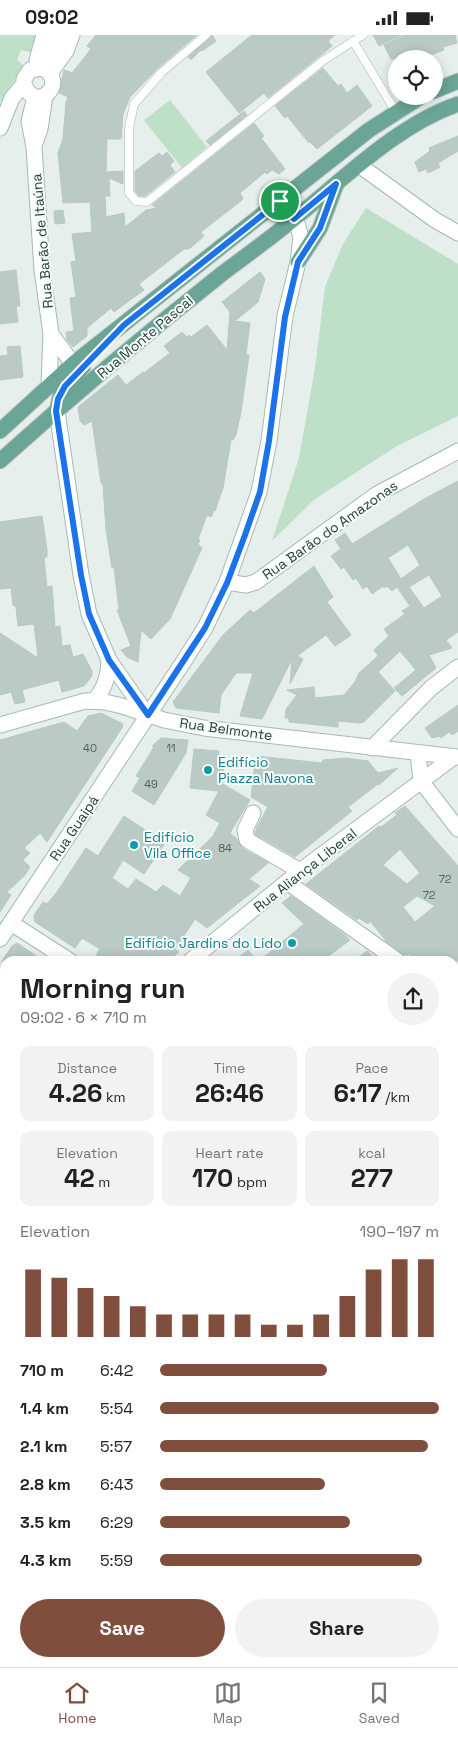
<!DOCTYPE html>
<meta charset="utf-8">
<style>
:root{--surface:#fff;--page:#f2f2f2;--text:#222;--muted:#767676;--line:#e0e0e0;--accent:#804e3d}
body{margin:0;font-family:"Space Grotesk",sans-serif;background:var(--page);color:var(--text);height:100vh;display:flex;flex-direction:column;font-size:19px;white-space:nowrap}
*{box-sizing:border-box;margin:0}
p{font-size:16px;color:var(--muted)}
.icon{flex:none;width:28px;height:28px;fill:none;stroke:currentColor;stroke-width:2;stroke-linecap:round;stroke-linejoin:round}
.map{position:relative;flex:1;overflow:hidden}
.details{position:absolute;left:0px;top:921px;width:459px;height:711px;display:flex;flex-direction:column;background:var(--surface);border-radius:15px 15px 0 0;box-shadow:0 2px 12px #0003}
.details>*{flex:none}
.fabs{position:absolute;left:388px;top:15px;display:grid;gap:10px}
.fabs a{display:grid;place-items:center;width:55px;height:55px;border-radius:50%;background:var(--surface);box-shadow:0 2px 12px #0003;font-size:25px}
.pin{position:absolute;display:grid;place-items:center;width:42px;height:42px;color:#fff;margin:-21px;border:2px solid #fff;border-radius:50%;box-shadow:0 1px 5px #0007}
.round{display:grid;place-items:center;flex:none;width:52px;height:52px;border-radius:26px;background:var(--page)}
.headline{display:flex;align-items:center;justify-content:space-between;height:85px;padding:0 20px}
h1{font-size:28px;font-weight:800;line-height:38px}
.metrics{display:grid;grid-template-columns:repeat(3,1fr);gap:8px;height:85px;padding:5px 20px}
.metrics div{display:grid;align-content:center;border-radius:10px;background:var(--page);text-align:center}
.metrics b{font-size:25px;font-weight:800}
.metrics small{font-size:14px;font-weight:400}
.metrics p{font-size:14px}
.chart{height:140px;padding:10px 20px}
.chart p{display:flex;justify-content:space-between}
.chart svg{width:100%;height:90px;margin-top:5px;stroke:var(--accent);stroke-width:6}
.cta{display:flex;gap:10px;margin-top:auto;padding:10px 20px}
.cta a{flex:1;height:58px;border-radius:30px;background:var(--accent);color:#fff;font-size:20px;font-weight:800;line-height:58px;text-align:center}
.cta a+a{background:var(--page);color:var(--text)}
ul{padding:0 20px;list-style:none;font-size:16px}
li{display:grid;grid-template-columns:80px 60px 1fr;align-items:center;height:38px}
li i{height:12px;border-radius:6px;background:var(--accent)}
.status{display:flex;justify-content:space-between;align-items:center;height:35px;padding:0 25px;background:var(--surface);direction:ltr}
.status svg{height:14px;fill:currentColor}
.tabs{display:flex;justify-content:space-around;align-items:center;height:70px;border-top:1px solid var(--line);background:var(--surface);font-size:14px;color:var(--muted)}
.tabs a{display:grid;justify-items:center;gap:2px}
.tabs .current{color:var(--accent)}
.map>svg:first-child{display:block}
.green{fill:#bfe0c8}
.building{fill:#bbcac4;stroke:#b8c9c2;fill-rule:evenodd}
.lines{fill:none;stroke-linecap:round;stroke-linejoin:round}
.lane-casing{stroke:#a8b8b2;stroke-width:9}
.street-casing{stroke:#a8b8b2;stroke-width:17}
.secondary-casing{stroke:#a4bbb3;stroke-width:17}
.primary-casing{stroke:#c2cac8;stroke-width:17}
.lane{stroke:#fff;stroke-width:8}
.street{stroke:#fff;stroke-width:15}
.secondary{stroke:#fff;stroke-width:15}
.primary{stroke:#6aa596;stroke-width:15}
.route-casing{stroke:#fff;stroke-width:10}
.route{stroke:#1a73e8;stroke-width:6}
.culture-dot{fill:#0f9aa8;stroke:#f7fbf9;stroke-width:2}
.labels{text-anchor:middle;stroke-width:4;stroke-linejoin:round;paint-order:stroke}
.number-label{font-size:11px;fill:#4a645c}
.street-label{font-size:14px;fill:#24423a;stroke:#f7fbf9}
.culture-label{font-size:14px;fill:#0d838f;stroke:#f7fbf9;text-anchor:start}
</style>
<div class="status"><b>09:02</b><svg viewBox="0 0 49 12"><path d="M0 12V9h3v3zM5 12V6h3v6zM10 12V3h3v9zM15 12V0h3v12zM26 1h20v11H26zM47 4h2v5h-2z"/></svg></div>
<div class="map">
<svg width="458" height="1632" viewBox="0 0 458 1632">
<rect width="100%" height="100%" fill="#e6efeb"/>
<g class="green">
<path d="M0,0H41L33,18L21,15L17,25L24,31L0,67Z"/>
<path d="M170,65L207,112L182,133L144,85Z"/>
<path d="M366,173L458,229V381L397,411L315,464L272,506L299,423L315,333L325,252L343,209Z"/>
</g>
<g class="building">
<path d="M96,0H197L158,33L130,62L123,79L121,104H107L106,137L123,136V149L109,143L110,161H105L106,182L124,178L125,192L146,175L157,173L152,170L254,88L264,101L261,103L285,134L279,139L272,135L267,139L265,137L240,158L243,163L242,165L201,197L204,201L189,214H184L139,249L144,255L114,277L111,273L87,293V301L73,312L67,305L66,297L74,296L70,263L76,262L71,227L76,226L72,199L92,197L90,167L63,168L58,118L63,104L66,67L68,62L59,58L64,35L72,38L91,14L87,11Z"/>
<path d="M212,0L216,6L202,16L201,15L191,25L188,22Z"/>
<path d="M252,0H335L328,6L332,11L268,63L264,58L239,78L206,37Z"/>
<path d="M373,0H401L379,11Z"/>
<path d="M404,0H455L457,8L443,12L444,15L420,24H391L384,10Z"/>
<path d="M323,33L338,51L341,49L347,58L357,50L372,71L317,114L310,107L309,108L287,81L285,83L275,71Z"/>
<path d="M244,76L247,80L210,110L206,106Z"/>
<path d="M458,101V116L438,128L440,132L428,138L426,134L419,137L415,127L430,116L429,113Z"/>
<path d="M167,117L174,126L170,130L175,137L145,161H139L135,156V136L159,118L162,121Z"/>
<path d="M63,175L65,188L55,189L54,176Z"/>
<path d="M16,235L20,271H16L18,287L0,289V237Z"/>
<path d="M260,237L265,244L258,267L235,286L250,288L246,319L249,320L241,377L236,400L233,405H231L223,453L215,476L214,475L211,482L207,480L198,504L200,505L198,509L202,513L170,584L151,604L141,595L138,627L127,622L121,615L131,611L117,575H119L114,532L112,533L106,494L103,450L101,448L92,386L84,390L80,386L78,372L118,340L126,350L143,337L144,338L170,318L164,311L182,297L187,302L189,300L191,302L207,290L227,315L230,277L222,267Z"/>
<path d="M20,311L23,342L0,345V321L8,320L7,312Z"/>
<path d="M458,446V597L446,605L452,613L429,620L436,633L402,661L394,653L416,635L400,616L378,637L395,656L364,687L359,688L338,686V692L289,687V683H285L286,674L297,660L287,655L314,652L315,663L344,660L355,647L359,638L378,621L374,615L389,601L384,594L405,579L402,576L410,571L397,552L392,556L387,551L384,553L383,551L372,559L367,551L363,554L356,543L353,545L344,532L341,534L331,521L341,514L335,505L345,498L352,509L424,464ZM408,510L420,530L401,544L388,523ZM429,540L442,561L424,573L409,552Z"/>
<path d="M42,481L47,515V522L44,523L47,552L52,551L55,592L60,591L62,611L70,610L73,622L83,619L92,636V641L84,651L62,657L59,645L22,655L25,667L15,669L11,657L0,660V598L38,623L34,589L18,591L16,572L13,570L11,553L0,554V487Z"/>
<path d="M314,531L333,562L327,567L351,600L335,611L326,600L297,621L303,624L290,649L292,624L262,684L240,681L253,638H236L221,660L219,678L176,673L173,667L223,600L250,575L254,578Z"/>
<path d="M458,670V696L452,700L449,697L441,703L440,701L432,703L425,693Z"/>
<path d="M101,678L123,689L122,693L47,807L40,798L24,813L30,818L23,825L30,832L25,840L7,857L11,860L0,877V705L64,687L77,696L88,681Z"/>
<path d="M161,703L188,705L186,718L154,770L132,756L140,743L136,741L154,712L152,711Z"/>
<path d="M194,714L219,716L218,726L224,727L222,752L223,749L250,765L230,798L237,804L242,813L268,828L249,844L260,851L207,893L195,884L175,914L179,917L168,926H106L96,920L100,914L82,903L75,913L35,887L34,880L43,867L47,869L57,857L86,813L98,821L124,781L165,808L144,839L123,825L112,843L128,854L136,844L156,857L163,850L180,861L191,843L178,835L213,801L220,788L206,780L219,756L190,753Z"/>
<path d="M256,721L322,728L323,725L346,723L368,726L378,738L398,733L379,750L378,749L348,772L352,776L295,822L255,799L257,792L268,772L251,762Z"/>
<path d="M405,771L458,831V926H415L409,919L406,921L387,907L370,886L368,889L359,883L357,885L306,849L379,791L381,792L397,780L395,778ZM400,814L420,838L407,849L383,830ZM417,861L435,871L415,887L403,872Z"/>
<path d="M291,861L345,900L350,905L322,926H259L304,889L282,868Z"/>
<path d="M17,908L44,926H2L12,911Z"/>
<path d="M248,915L257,926H234Z"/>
<path d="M367,916L377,926H354Z"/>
</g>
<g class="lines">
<g class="lane-casing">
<g id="lane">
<path d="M206,0L162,37L134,69L129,93V158L136,166L147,167L324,25L363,0"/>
<path d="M353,6L396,77"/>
</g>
</g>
<g class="street-casing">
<g id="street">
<path d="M37,25L44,0"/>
<path d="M42,33L53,9L63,0"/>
<path d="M50,38L66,16L72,0"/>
<path d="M35,62L29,86L34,112L42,235L51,299L49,350"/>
<path d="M0,93L12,63L24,49V44L30,35L42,33C70,46 36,81 24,49"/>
<path d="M35,108L40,94L45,61"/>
<path d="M359,130L435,185L458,198"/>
<path d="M51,299L73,329"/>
<path d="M227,547L246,550L256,547L377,459L458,416"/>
<path d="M372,713L431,653L458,632"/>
<path d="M418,718L421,746"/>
<path d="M421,746L458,794"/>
<path d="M253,778L245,795L247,805L300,836"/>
<path d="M287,847L398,926"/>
<path d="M11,888L70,926"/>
<path d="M190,926L300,836L454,722"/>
<path d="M454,1065L458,1064"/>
<path d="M454,1112L458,1117"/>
<path d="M454,1280H458"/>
<path d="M0,1400L5,1385"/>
<path d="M454,1403L458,1398"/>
<path d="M0,1484L5,1485"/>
<path d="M454,1619L458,1630"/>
<path d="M259,1628L261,1632"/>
<path d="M217,1632L222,1628"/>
</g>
</g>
<g class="secondary-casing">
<g id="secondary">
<path d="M57,376L81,540L89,579L109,625L148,681"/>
<path d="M88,666L95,665C105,653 109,641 109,625"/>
<path d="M0,690L85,666L105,667L122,671L164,685L204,693L458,722"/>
<path d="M0,904L184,626L205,593L227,547L259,457L269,406L285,281L298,227L301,203L298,191L280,166"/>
</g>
</g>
<g class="primary-casing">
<g id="primary">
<path d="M434,56L458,46"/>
<path d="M298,227L320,193L336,150"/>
<path d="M57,376L61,357L83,332"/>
<path d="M0,396L73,329L198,230L369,95L422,61"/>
<path d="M0,426C72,361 147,298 223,238C247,220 272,202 295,183C345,143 397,90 458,69"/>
</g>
</g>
<use href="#lane" class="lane"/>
<use href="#street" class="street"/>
<use href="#secondary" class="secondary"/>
<use href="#primary" class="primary"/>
</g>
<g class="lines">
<g class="route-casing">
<path id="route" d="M336,149L320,193L298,227L285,282L269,406L260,457L245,500L227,548L205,593L148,680L109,625L89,579L81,540L56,376L58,364L65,351L124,290L280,166L294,184Z"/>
</g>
<use href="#route" class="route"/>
</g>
<g class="culture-dot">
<circle cx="208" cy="735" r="5"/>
<circle cx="134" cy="810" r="5"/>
<circle cx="292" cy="908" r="5"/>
</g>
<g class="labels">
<g class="number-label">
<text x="90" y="717">40</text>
<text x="171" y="717">11</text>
<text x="151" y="753">49</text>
<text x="225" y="817">84</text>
<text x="445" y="848">72</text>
<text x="429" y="864">72</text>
</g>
<g class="street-label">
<text transform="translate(42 206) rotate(-95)" y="5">Rua Barão de Itaúna</text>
<text transform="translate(145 302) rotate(-40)" y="5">Rua Monte Pascal</text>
<text transform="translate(330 495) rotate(-35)" y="5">Rua Barão do Amazonas</text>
<text transform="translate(226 694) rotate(8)" y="5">Rua Belmonte</text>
<text transform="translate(74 793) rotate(-56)" y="5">Rua Guaipá</text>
<text transform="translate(305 835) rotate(-38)" y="5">Rua Aliança Liberal</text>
</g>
<g class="culture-label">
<text x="218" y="732">Edifício<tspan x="218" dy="16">Piazza Navona</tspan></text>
<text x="144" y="807">Edifício<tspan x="144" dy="16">Vila Office</tspan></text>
<text x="282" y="913" text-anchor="end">Edifício Jardins do Lido</text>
</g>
</g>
</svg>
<div class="fabs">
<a><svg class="icon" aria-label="locate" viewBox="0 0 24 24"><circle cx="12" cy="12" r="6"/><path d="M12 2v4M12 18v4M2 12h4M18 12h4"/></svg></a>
</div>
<div class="pin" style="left:280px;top:166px;background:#1e9e55"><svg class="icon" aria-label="arrive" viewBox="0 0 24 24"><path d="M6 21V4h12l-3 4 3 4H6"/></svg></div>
<section class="details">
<div class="headline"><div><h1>Morning run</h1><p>09:02 · 6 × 710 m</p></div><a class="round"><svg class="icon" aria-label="share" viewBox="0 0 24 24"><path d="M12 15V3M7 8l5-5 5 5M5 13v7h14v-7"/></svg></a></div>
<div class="metrics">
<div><p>Distance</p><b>4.26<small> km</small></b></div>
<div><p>Time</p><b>26:46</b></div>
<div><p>Pace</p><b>6:17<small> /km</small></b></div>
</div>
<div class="metrics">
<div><p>Elevation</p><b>42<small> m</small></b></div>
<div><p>Heart rate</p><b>170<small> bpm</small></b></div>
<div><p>kcal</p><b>277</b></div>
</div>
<div class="chart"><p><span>Elevation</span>190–197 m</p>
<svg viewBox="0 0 160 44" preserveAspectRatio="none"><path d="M5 44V11M15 44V15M25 44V20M35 44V24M45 44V29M55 44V33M65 44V33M75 44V33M85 44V33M95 44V38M105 44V38M115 44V33M125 44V24M135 44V11M145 44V6M155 44V6"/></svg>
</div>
<ul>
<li><b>710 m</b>6:42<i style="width:60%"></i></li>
<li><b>1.4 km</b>5:54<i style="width:100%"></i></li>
<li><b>2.1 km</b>5:57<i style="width:96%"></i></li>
<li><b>2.8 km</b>6:43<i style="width:59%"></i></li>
<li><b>3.5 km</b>6:29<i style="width:68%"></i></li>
<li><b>4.3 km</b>5:59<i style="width:94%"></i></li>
</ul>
<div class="cta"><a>Save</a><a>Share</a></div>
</section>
</div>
<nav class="tabs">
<a class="current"><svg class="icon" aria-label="home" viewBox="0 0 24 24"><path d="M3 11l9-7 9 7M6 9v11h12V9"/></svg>Home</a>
<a><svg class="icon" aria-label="map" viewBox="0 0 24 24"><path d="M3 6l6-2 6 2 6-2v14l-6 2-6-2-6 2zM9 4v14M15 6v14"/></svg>Map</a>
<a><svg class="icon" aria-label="saved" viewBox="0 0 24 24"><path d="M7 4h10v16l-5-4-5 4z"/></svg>Saved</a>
</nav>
